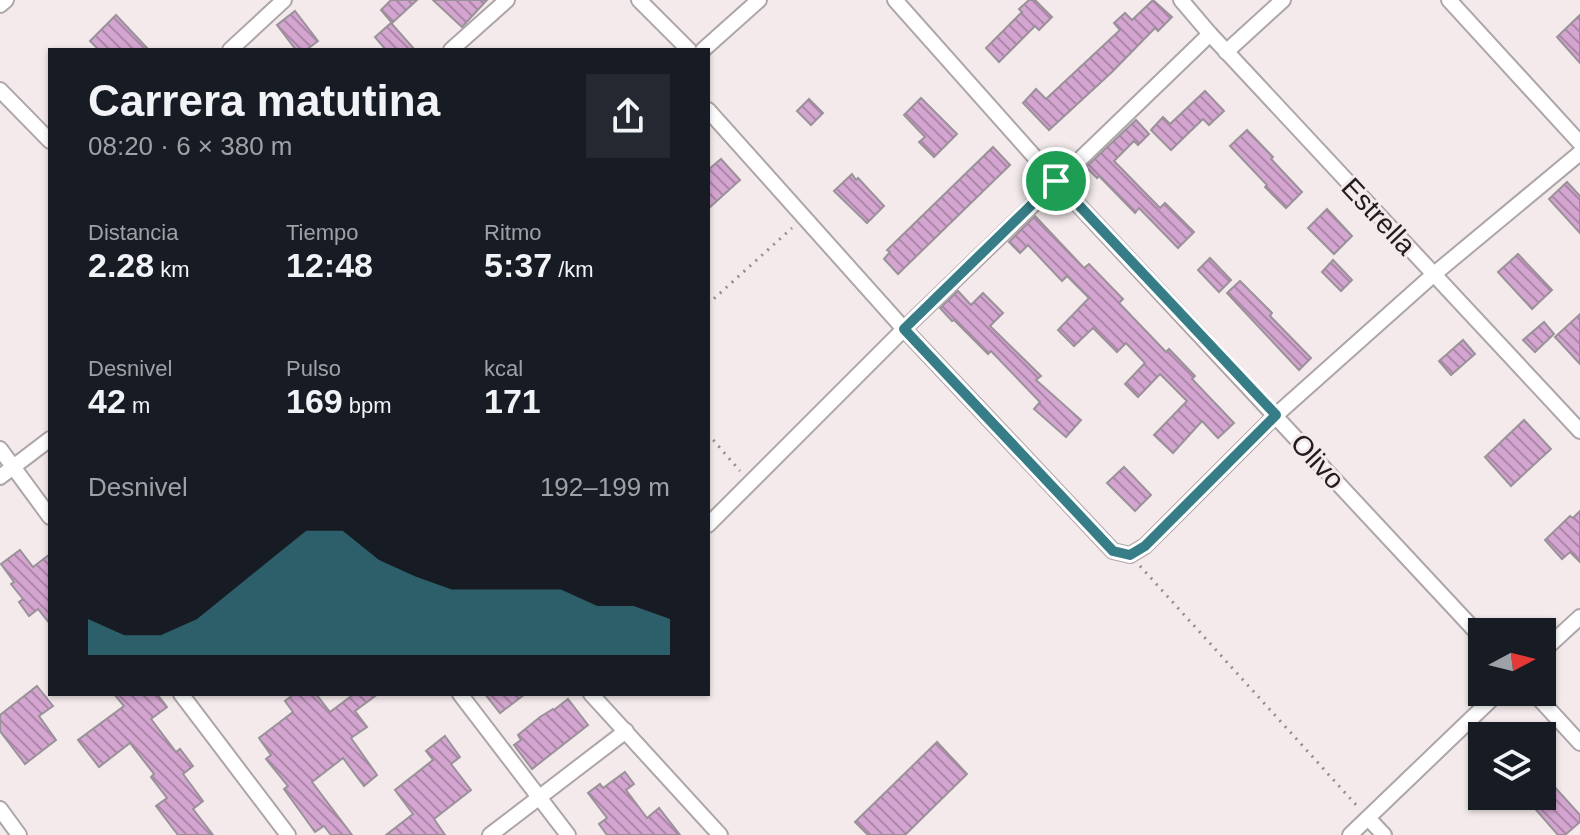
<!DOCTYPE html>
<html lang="es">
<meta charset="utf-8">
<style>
:root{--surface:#171b24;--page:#242831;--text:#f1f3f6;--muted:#9ea1a6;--accent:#377d88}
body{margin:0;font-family:Helvetica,sans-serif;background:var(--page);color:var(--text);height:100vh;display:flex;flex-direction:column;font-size:30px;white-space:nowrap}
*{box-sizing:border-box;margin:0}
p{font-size:26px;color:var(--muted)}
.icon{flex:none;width:44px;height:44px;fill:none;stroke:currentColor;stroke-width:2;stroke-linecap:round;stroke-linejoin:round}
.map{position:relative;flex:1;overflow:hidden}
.panel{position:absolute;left:48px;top:48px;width:662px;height:648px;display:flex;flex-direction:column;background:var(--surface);border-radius:0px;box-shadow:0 2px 6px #0004}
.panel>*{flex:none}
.needle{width:52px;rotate:83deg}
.tools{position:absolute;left:1468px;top:618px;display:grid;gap:16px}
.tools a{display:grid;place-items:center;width:88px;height:88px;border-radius:0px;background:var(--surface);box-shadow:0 2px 6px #0004;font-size:40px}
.pin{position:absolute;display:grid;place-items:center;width:68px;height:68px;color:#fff;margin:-34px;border:4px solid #fff;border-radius:50%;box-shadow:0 2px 8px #0007}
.round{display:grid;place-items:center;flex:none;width:84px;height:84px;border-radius:0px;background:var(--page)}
.headline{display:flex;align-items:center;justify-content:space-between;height:136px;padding:0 40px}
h1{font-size:44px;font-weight:600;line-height:60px}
.metrics{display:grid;grid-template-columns:repeat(3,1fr);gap:12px;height:136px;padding:8px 40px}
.metrics div{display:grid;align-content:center}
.metrics b{font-size:34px;font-weight:600}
.metrics small{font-size:22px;font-weight:400}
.metrics p{font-size:22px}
.chart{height:224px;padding:16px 40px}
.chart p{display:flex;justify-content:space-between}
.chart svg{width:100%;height:144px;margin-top:8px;fill:var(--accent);opacity:.7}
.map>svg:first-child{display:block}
.building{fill:url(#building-back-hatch);stroke:#999298;stroke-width:2}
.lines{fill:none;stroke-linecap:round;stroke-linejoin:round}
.minor-casing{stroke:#aea5a8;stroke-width:18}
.path{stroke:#948d8e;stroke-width:3;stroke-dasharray:2 6;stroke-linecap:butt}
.minor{stroke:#fff;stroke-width:14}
.route-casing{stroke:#fff;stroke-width:16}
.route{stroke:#377d88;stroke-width:10}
.labels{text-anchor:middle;stroke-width:6;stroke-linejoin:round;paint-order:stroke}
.street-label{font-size:28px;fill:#211d1e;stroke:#f4eaec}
</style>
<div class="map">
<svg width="1580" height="835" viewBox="0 0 1580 835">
<defs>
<pattern id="building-back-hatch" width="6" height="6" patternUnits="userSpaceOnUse" patternTransform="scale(2)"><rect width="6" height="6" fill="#d4a5d0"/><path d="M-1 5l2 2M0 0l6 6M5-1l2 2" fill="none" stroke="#ac86a8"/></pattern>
</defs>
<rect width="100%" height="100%" fill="#f4eaec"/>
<g class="building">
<path d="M391,0H417L392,23L381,10Z"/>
<path d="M433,0H487L462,27Z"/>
<path d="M1029,0H1035L1052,17L1039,30L1035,26L999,62L986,48L1022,12L1019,9Z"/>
<path d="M1153,0L1172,17L1158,31L1155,28L1112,72L1049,130L1023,103L1036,89L1046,99L1120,30L1114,23L1125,13L1132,20Z"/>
<path d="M295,11L318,41L306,50H296L277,25Z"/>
<path d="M116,15L149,50H99L90,41Z"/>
<path d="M1580,15V63L1557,37Z"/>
<path d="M391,23L415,50H386L375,37Z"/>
<path d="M1205,91L1224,111L1209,125L1203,119L1171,150L1151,130L1163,117L1170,124Z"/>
<path d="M921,98L957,134L934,157L919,142L925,137L904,115Z"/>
<path d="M809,99L823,113L811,125L797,111Z"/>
<path d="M1136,120L1149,134L1138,145L1134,141L1114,161L1160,208L1165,203L1194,232L1178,248L1139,208L1135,213L1099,176L1097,178L1086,167Z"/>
<path d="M1247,130L1273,157L1271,159L1302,192L1286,208L1265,187L1267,185L1230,146Z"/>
<path d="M993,147L1010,165L898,274L884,259L890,252L887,250Z"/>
<path d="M721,159L740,180L708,209V170Z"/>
<path d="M852,174L856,180L858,178L884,206L867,223L834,191Z"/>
<path d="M1567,182L1580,196V233L1549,199Z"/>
<path d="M1327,209L1352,236L1334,254L1308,228Z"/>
<path d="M1035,216L1084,268L1089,264L1123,299L1119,303L1166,352L1169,349L1195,376L1192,379L1234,423L1218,438L1202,421L1173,453L1154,435L1187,401L1160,374L1138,397L1125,384L1145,363L1126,343L1117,352L1093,328L1074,346L1058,330L1089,298L1067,276L1062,281L1028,245L1020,253L1009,242Z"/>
<path d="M1518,254L1552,290L1532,309L1498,272Z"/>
<path d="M1210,258L1231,280L1219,292L1198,270Z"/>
<path d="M1333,260L1352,280L1341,291L1322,272Z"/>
<path d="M1240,281L1272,313L1270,316L1311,358L1299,370L1227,293Z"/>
<path d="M958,291L971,305L983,293L1003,313L990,326L1041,376L1036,380L1081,420L1066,437L1034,409L1040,402L991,351L988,354L954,320L952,321L940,308Z"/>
<path d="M1580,314V364L1555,337Z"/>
<path d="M1544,322L1554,334L1535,352L1523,340Z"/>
<path d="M1463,340L1475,354L1451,375L1439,361Z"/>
<path d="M1524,420L1551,449L1511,486L1485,457Z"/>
<path d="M1124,467L1151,495L1135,511L1107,483Z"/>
<path d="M1580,511V562L1570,552L1562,559L1545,540L1570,516L1573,518Z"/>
<path d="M20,550L33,567L50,554V624L38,609L29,616L19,602L23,599L11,584L14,582L1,564Z"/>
<path d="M37,686L53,706L39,716L56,740L25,764L0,731V715Z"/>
<path d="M114,694H157L167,707L151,719L176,752L180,749L193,766L183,774L203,801L193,809L213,835H178L156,806L167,798L151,777L154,774L130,743L99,767L78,740L124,706Z"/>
<path d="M294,694H316L330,712L354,694H378L355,711L367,727L351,738L377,775L364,786L343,758L312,782L352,835H331L324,826L315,832L284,789L288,786L266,759L271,755L259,738L293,712L285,701Z"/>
<path d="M485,694H525L500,713Z"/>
<path d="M568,699L588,725L532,769L514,745L521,740L518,735L540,717L553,709L554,710Z"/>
<path d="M445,736L460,757L451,764L471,790L434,819L445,835H386L413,814L395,790L433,760L426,751Z"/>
<path d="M937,742L967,774L905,835H868L855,822Z"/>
<path d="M625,772L634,784L626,790L647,818L659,808L680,835H607L599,824L607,818L588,793L600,784L603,788Z"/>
<path d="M1542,773L1580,815V822L1565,835H1558L1524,796H1542Z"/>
</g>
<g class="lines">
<g class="minor-casing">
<g id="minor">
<path d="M639,0L689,50"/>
<path d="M895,0L1056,181L1482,638"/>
<path d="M1181,0L1210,34L1580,431"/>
<path d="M1449,0L1580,143"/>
<path d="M0,5L6,0"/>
<path d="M230,50L284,0"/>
<path d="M451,50L507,0"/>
<path d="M703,50L759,0"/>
<path d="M1226,52L1283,0"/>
<path d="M0,90L50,141"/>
<path d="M708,110L904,329L1113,551L1130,555L1145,546L1276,415L1433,275L1580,153"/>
<path d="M0,449L50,517"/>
<path d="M0,477L50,439"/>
<path d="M708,525L904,329L1210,34"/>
<path d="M1542,652L1580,617"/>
<path d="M1533,692L1580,743"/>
<path d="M181,694L288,835"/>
<path d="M460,694L568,835"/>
<path d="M591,694L720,835"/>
<path d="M0,809L19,835"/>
<path d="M1368,818L1384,835"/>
<path d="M490,835L626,731"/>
<path d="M1350,835L1499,692"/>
</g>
</g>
<g class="path">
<path d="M708,304L792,228"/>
<path d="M708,434L740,471"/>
<path d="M1140,566L1358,807"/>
</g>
<use href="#minor" class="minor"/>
</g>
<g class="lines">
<g class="route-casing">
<path id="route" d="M1056,181L1276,415L1145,546L1130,555L1113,551L904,329Z"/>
</g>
<use href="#route" class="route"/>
</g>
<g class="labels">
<g class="street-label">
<text transform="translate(1379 216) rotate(47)" y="10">Estrella</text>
<text transform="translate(1318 461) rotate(47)" y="10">Olivo</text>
</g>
</g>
</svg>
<div class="tools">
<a><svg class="needle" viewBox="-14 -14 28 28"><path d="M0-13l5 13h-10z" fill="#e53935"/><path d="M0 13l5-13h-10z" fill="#9ea1a6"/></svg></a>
<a><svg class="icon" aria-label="layers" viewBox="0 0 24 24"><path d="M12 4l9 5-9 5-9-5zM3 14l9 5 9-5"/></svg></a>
</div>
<div class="pin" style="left:1056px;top:181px;background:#1e9e55"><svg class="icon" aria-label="arrive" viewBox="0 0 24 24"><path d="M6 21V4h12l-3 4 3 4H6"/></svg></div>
<section class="panel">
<div class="headline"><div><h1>Carrera matutina</h1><p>08:20 · 6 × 380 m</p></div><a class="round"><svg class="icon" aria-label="share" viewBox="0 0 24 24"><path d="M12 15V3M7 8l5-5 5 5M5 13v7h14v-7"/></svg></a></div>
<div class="metrics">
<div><p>Distancia</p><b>2.28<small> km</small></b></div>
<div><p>Tiempo</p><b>12:48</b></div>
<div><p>Ritmo</p><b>5:37<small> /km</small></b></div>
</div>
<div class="metrics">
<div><p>Desnivel</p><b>42<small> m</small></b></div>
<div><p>Pulso</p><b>169<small> bpm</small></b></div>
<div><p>kcal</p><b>171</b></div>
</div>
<div class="chart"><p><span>Desnivel</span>192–199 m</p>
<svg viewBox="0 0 160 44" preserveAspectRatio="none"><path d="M0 44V33L10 38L20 38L30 33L40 24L50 15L60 6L70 6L80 15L90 20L100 24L110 24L120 24L130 24L140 29L150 29L160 33V44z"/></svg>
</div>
</section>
</div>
